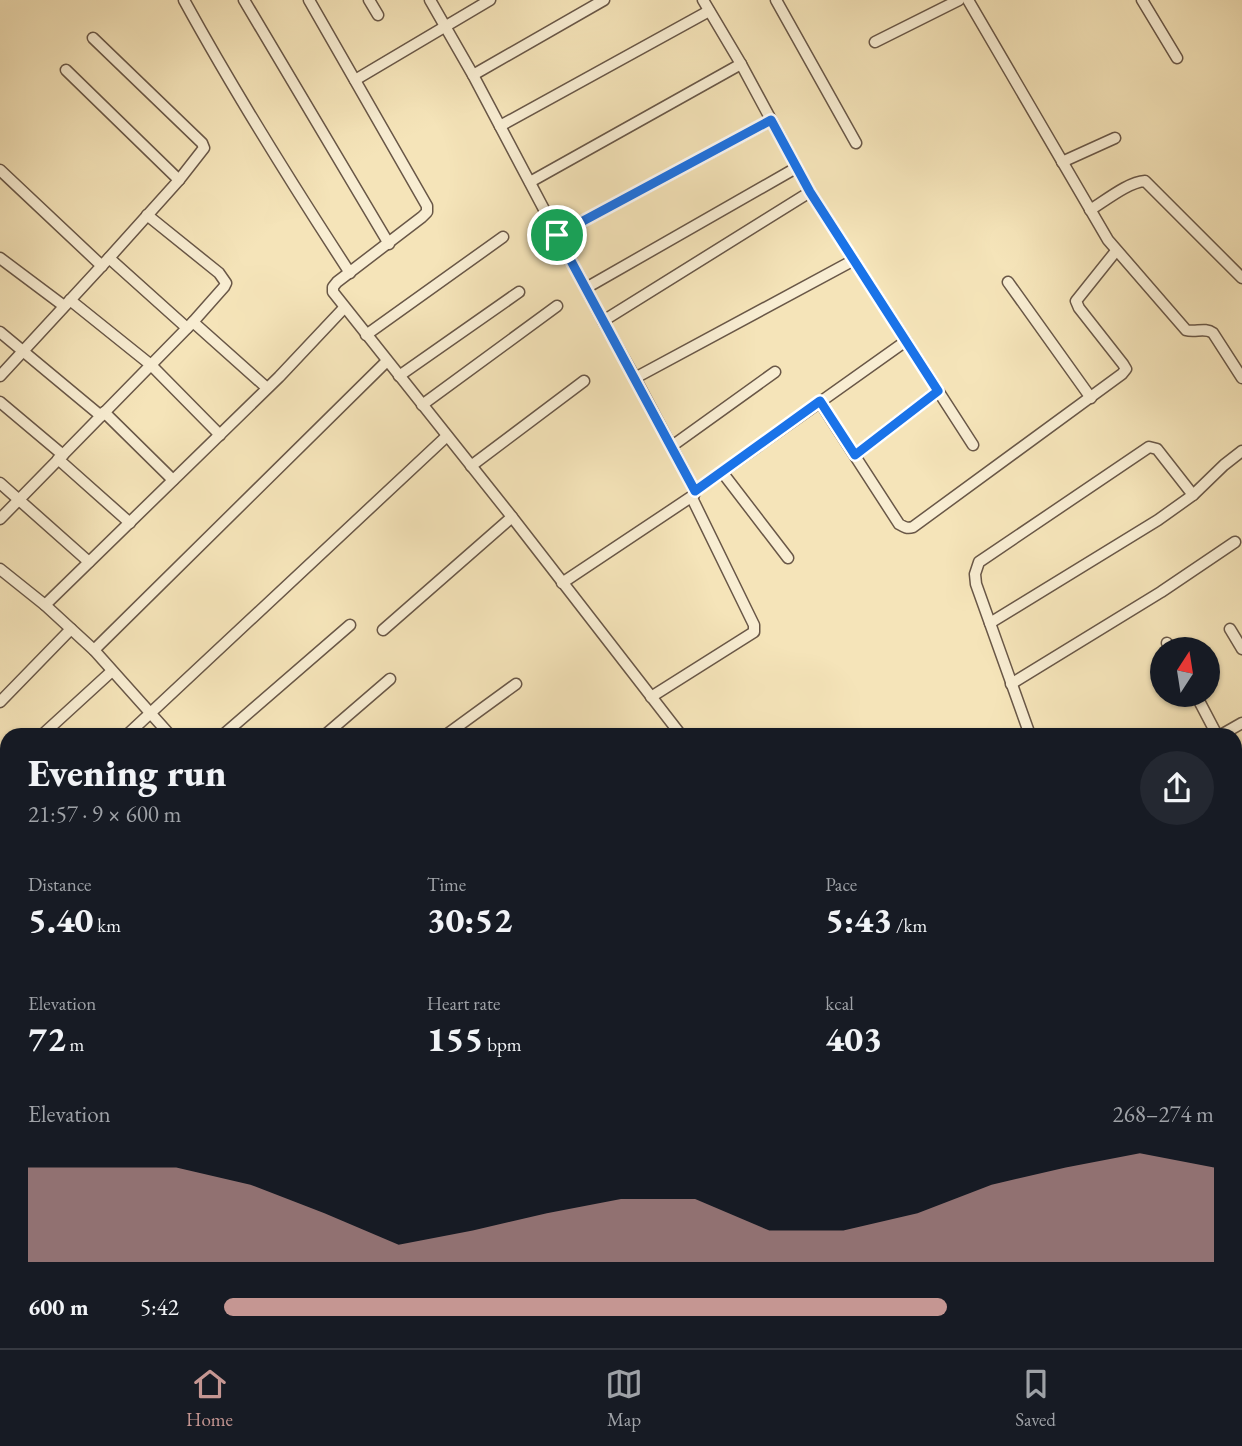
<!DOCTYPE html>
<meta charset="utf-8">
<style>
:root{--surface:#171b24;--page:#242831;--text:#f1f3f6;--muted:#9ea1a6;--line:#363941;--accent:#c59692}
body{margin:0;font-family:"EB Garamond",serif;background:var(--page);color:var(--text);height:100vh;display:flex;flex-direction:column;font-size:26px;white-space:nowrap}
*{box-sizing:border-box;margin:0}
p{font-size:23px;color:var(--muted)}
.icon{flex:none;width:38px;height:38px;fill:none;stroke:currentColor;stroke-width:2;stroke-linecap:round;stroke-linejoin:round}
.map{position:relative;flex:1;overflow:hidden}
.drawer{position:absolute;left:0px;top:728px;width:1242px;height:621px;display:flex;flex-direction:column;background:var(--surface);border-radius:21px 21px 0 0;box-shadow:0 2px 5px #0004}
.drawer>*{flex:none}
.needle{width:46px;rotate:12deg}
.tools{position:absolute;left:1150px;top:637px;display:grid;gap:14px}
.tools a{display:grid;place-items:center;width:70px;height:70px;border-radius:50%;background:var(--surface);box-shadow:0 2px 5px #0004;font-size:35px}
.pin{position:absolute;display:grid;place-items:center;width:60px;height:60px;color:#fff;margin:-30px;border:4px solid #fff;border-radius:50%;box-shadow:0 2px 7px #0007}
.round{display:grid;place-items:center;flex:none;width:74px;height:74px;border-radius:37px;background:var(--page)}
.head{display:flex;align-items:center;justify-content:space-between;height:119px;padding:0 28px}
h1{font-size:38px;font-weight:800;line-height:52px}
.figures{display:grid;grid-template-columns:repeat(3,1fr);gap:10px;height:119px;padding:7px 28px}
.figures div{display:grid;align-content:center}
.figures b{font-size:35px;font-weight:800}
.figures small{font-size:19px;font-weight:400}
.figures p{font-size:19px}
.chart{height:196px;padding:14px 28px}
.chart p{display:flex;justify-content:space-between}
.chart svg{width:100%;height:126px;margin-top:7px;fill:var(--accent);opacity:.7}
ul{padding:0 28px;list-style:none;font-size:23px}
li{display:grid;grid-template-columns:112px 84px 1fr;align-items:center;height:52px}
li i{height:18px;border-radius:9px;background:var(--accent)}
.tab-bar{display:flex;justify-content:space-around;align-items:center;height:98px;border-top:2px solid var(--line);background:var(--surface);font-size:19px;color:var(--muted)}
.tab-bar a{display:grid;justify-items:center;gap:4px}
.tab-bar .current{color:var(--accent)}
.map>svg:first-child{display:block}
.lines{fill:none;stroke-linecap:round;stroke-linejoin:round}
.stream{stroke:#84725d;stroke-width:3.5}
.street-casing{stroke:#695747;stroke-width:13}
.secondary-casing{stroke:#3a2821;stroke-width:18}
.street{stroke:#f8edd2;stroke-width:10}
.secondary{stroke:#f8edd2;stroke-width:16}
.route-casing{stroke:#fff;stroke-width:14}
.route{stroke:#1a73e8;stroke-width:9}
</style>
<div class="map">
<svg width="1242" height="1348" viewBox="0 0 1242 1348">
<rect width="100%" height="100%" fill="#f5e4b9"/>
<filter id="stains"><feTurbulence type="fractalNoise" baseFrequency=".00286" numOctaves="4"/><feColorMatrix values="0 0 0 0 .2 0 0 0 0 .09 0 0 0 0 .02 0 0 0 .5 -.17"/></filter>
<radialGradient id="worn" r=".72"><stop offset=".6" stop-color="#630" stop-opacity="0"/><stop offset="1" stop-color="#630" stop-opacity=".3"/></radialGradient>
<g class="lines">
<g class="stream">
<path d="M0,968L7,979"/>
<path d="M227,1342L231,1348"/>
</g>
<g class="street-casing">
<g id="street">
<path d="M184,0C235,93 292,184 350,273"/>
<path d="M244,0L389,244"/>
<path d="M309,0L427,206V212L422,217L337,282L333,287V292L512,517L681,735"/>
<path d="M369,0L378,15"/>
<path d="M430,0L473,75L603,321L635,378L695,491"/>
<path d="M703,0L741,64L810,192L973,445"/>
<path d="M776,0L856,143"/>
<path d="M968,0L1108,240L1186,330C1195,333 1205,327 1213,333L1242,378"/>
<path d="M1142,0L1177,58"/>
<path d="M875,42L959,0"/>
<path d="M66,70L179,180"/>
<path d="M473,75L604,0"/>
<path d="M355,80L490,0"/>
<path d="M500,126L709,11"/>
<path d="M1062,162L1115,138"/>
<path d="M0,170L102,266"/>
<path d="M530,182L741,64"/>
<path d="M1090,210C1105,201 1128,182 1145,181L1242,278"/>
<path d="M557,235L771,120"/>
<path d="M0,258L64,306"/>
<path d="M109,258L187,328"/>
<path d="M1008,282L1091,398"/>
<path d="M586,288L796,168"/>
<path d="M70,300L151,365L220,435"/>
<path d="M603,321L810,192"/>
<path d="M193,322L267,388"/>
<path d="M0,332L101,416"/>
<path d="M366,335L503,237"/>
<path d="M0,376L109,258L179,180L204,148L202,143L93,38"/>
<path d="M399,376L519,292"/>
<path d="M635,378L854,260"/>
<path d="M0,402L63,455"/>
<path d="M820,402L899,524C904,527 907,529 913,527L1122,374L1126,369L1123,364L1079,308L1076,301L1116,251"/>
<path d="M422,405L557,306"/>
<path d="M104,412L173,480"/>
<path d="M672,446L775,372"/>
<path d="M855,455L938,391"/>
<path d="M58,459L130,523"/>
<path d="M471,466L584,381"/>
<path d="M722,472L788,558"/>
<path d="M0,483L89,562"/>
<path d="M0,519L193,322L224,287L226,283L219,273L147,215"/>
<path d="M0,569L45,605L94,650L170,735"/>
<path d="M562,583L694,495"/>
<path d="M45,605L279,377L344,308"/>
<path d="M990,623L1158,520L1193,495L1224,465L1242,451"/>
<path d="M1230,629L1242,649"/>
<path d="M383,630L512,517"/>
<path d="M1167,643L1171,649"/>
<path d="M94,650L387,361"/>
<path d="M1011,684L1161,592L1235,542"/>
<path d="M1196,695L1217,735"/>
<path d="M651,697L754,632V625L692,498L695,491L906,341"/>
<path d="M0,702L71,629"/>
<path d="M42,735L112,671"/>
<path d="M127,735L447,436"/>
<path d="M223,735L350,625"/>
<path d="M325,735L390,679"/>
<path d="M446,735L516,684"/>
<path d="M1030,735L976,584L975,574L979,562L1149,447L1157,449L1193,495"/>
<path d="M1221,735L1242,723"/>
<path d="M0,773L7,767"/>
<path d="M1236,795L1242,792"/>
<path d="M0,848L7,842"/>
<path d="M1236,1180L1242,1177"/>
<path d="M0,1239L7,1234"/>
<path d="M1236,1284L1242,1282"/>
<path d="M646,1342L651,1348"/>
<path d="M716,1342L720,1348"/>
<path d="M791,1342L795,1348"/>
<path d="M868,1342L871,1348"/>
<path d="M988,1342L991,1348"/>
<path d="M564,1348L571,1342"/>
<path d="M1089,1348L1099,1342"/>
</g>
</g>
<g class="secondary-casing">
<g id="secondary">
<path d="M0,990L7,1002"/>
<path d="M204,1342L208,1348"/>
<path d="M147,1348L157,1342"/>
</g>
</g>
<use href="#street" class="street"/>
<use href="#secondary" class="secondary"/>
</g>
<g class="lines">
<g class="route-casing">
<path id="route" d="M771,120L810,192L938,391L855,455L820,401L695,491L557,235Z"/>
</g>
<use href="#route" class="route"/>
</g>
<rect width="100%" height="100%" filter="url(#stains)"/>
<rect width="100%" height="100%" fill="url(#worn)"/>
</svg>
<div class="tools">
<a><svg class="needle" viewBox="-14 -14 28 28"><path d="M0-13l5 13h-10z" fill="#e53935"/><path d="M0 13l5-13h-10z" fill="#9ea1a6"/></svg></a>
</div>
<div class="pin" style="left:557px;top:235px;background:#1e9e55"><svg class="icon" aria-label="arrive" viewBox="0 0 24 24"><path d="M6 21V4h12l-3 4 3 4H6"/></svg></div>
<section class="drawer">
<div class="head"><div><h1>Evening run</h1><p>21:57 · 9 × 600 m</p></div><a class="round"><svg class="icon" aria-label="share" viewBox="0 0 24 24"><path d="M12 15V3M7 8l5-5 5 5M5 13v7h14v-7"/></svg></a></div>
<div class="figures">
<div><p>Distance</p><b>5.40<small> km</small></b></div>
<div><p>Time</p><b>30:52</b></div>
<div><p>Pace</p><b>5:43<small> /km</small></b></div>
</div>
<div class="figures">
<div><p>Elevation</p><b>72<small> m</small></b></div>
<div><p>Heart rate</p><b>155<small> bpm</small></b></div>
<div><p>kcal</p><b>403</b></div>
</div>
<div class="chart"><p><span>Elevation</span>268–274 m</p>
<svg viewBox="0 0 160 44" preserveAspectRatio="none"><path d="M0 44V11L10 11L20 11L30 17L40 27L50 38L60 33L70 27L80 22L90 22L100 33L110 33L120 27L130 17L140 11L150 6L160 11V44z"/></svg>
</div>
<ul>
<li><b>600 m</b>5:42<i style="width:73%"></i></li>
</ul>
</section>
</div>
<nav class="tab-bar">
<a class="current"><svg class="icon" aria-label="home" viewBox="0 0 24 24"><path d="M3 11l9-7 9 7M6 9v11h12V9"/></svg>Home</a>
<a><svg class="icon" aria-label="map" viewBox="0 0 24 24"><path d="M3 6l6-2 6 2 6-2v14l-6 2-6-2-6 2zM9 4v14M15 6v14"/></svg>Map</a>
<a><svg class="icon" aria-label="saved" viewBox="0 0 24 24"><path d="M7 4h10v16l-5-4-5 4z"/></svg>Saved</a>
</nav>
